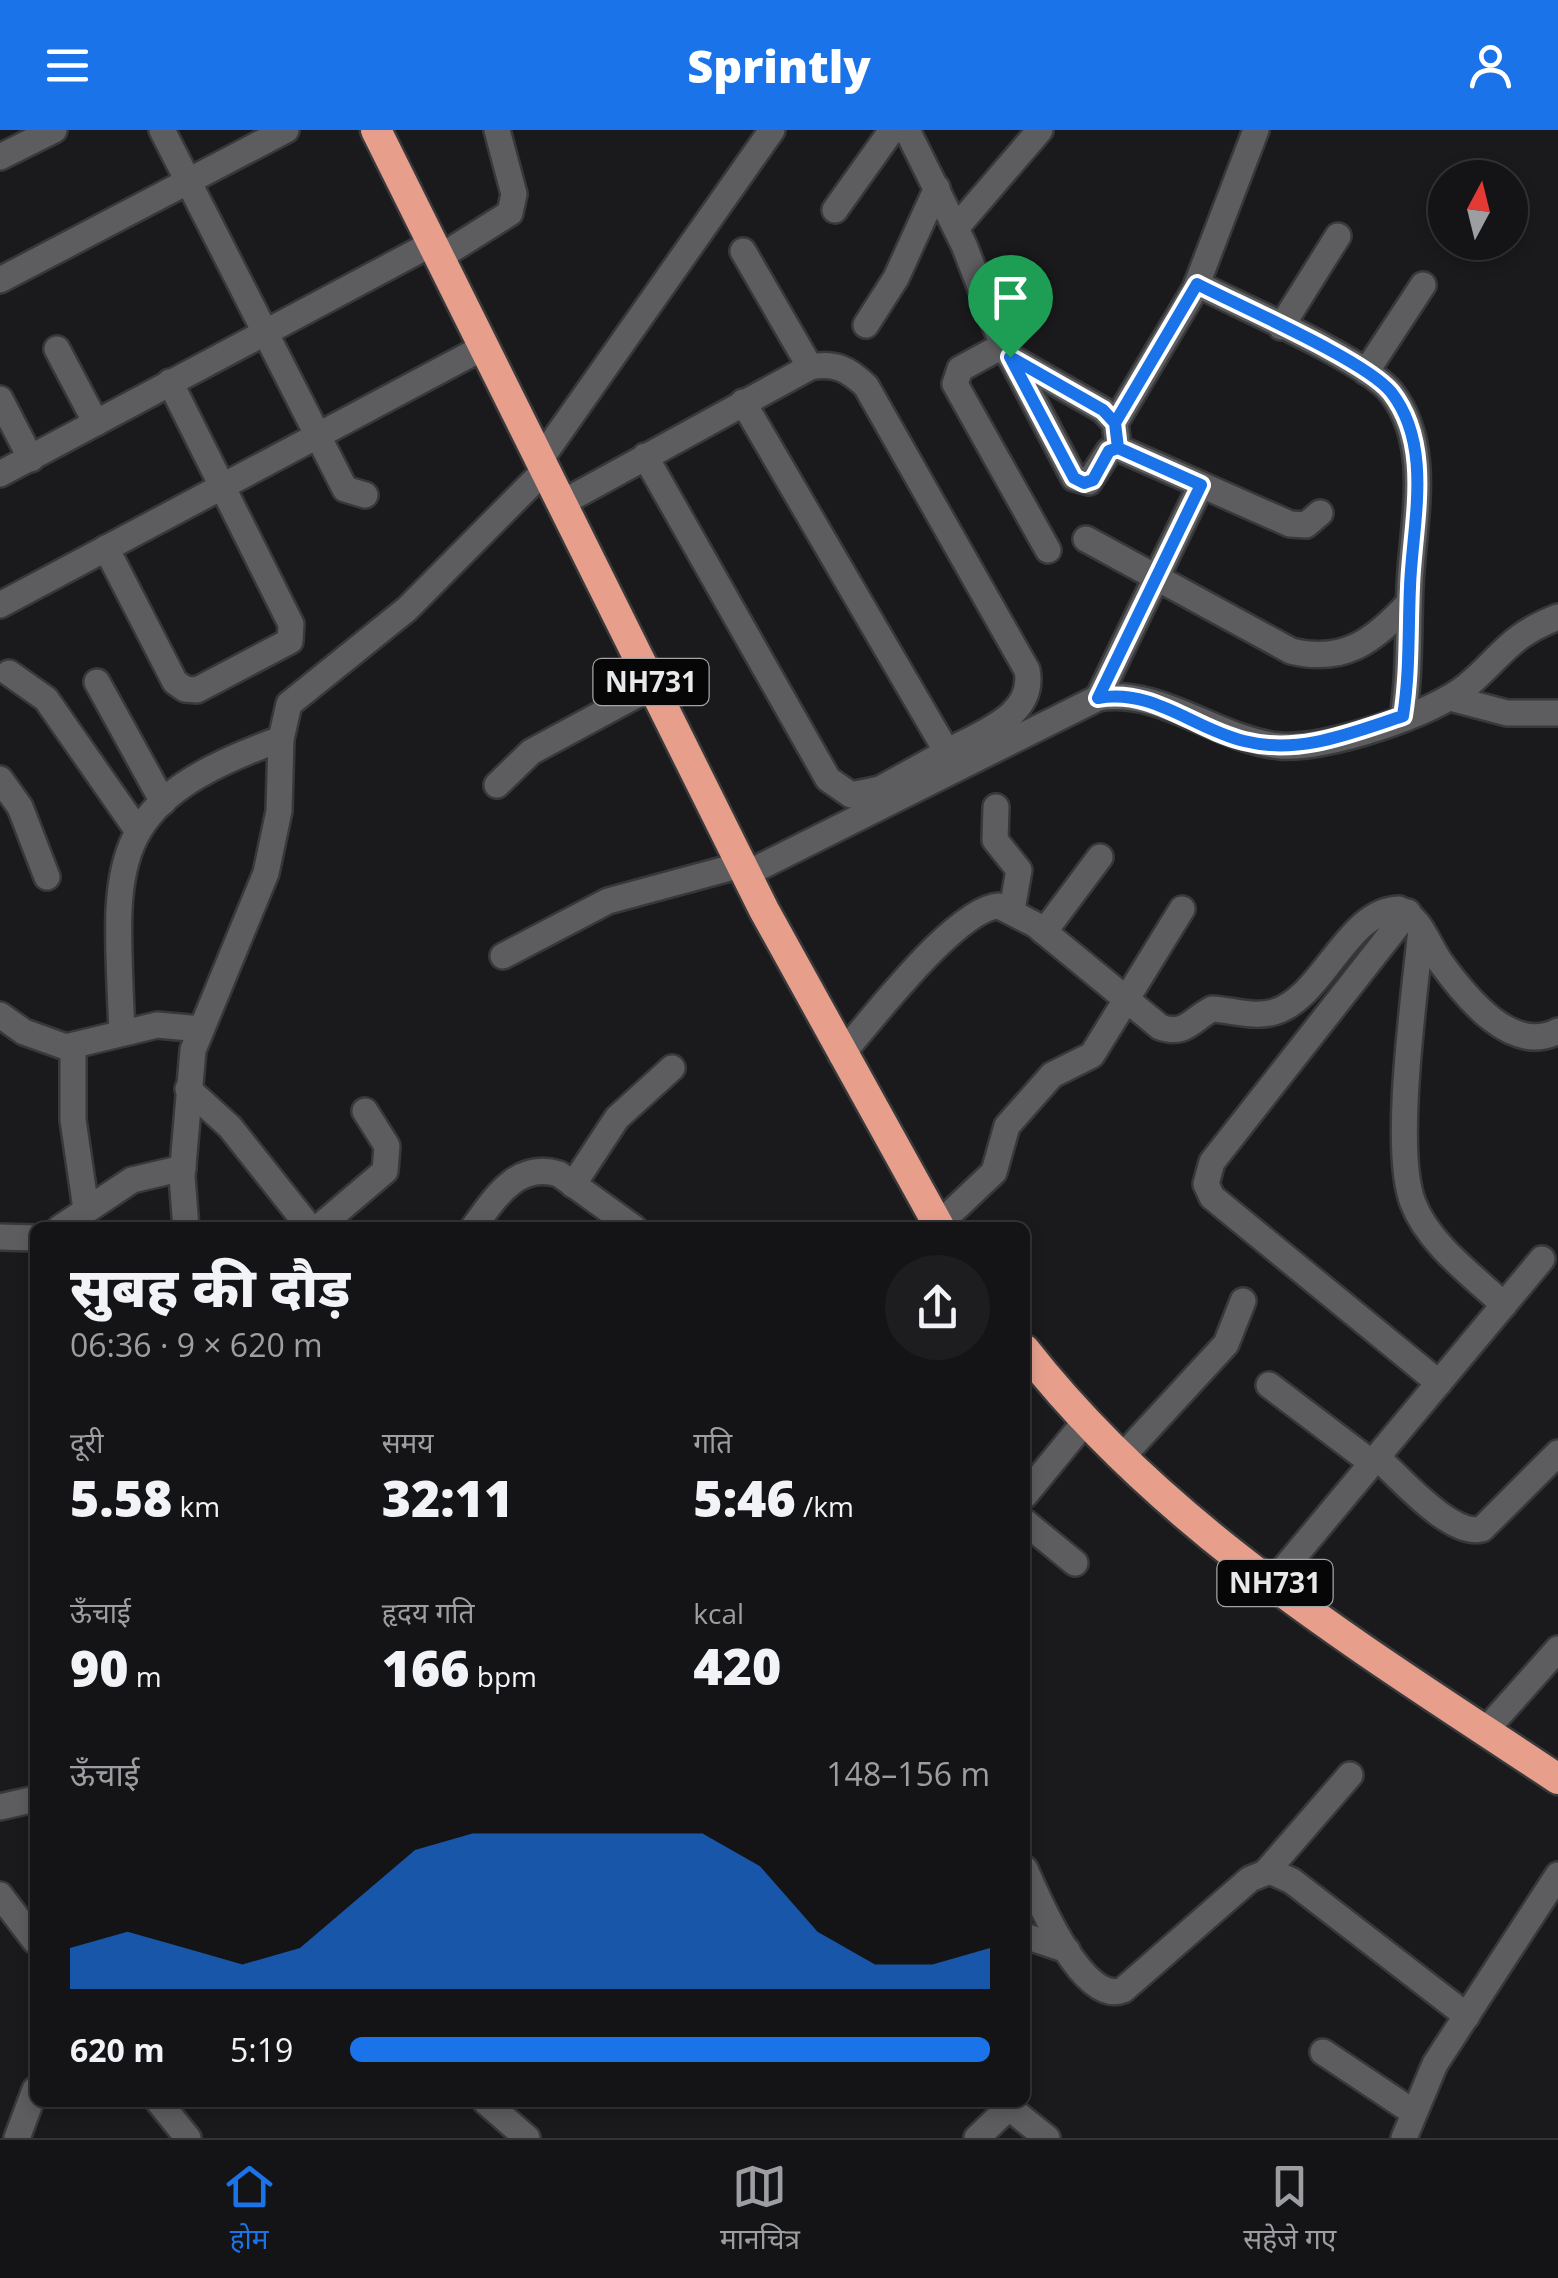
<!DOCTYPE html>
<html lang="hi">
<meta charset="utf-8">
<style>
:root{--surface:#141416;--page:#1d1d1f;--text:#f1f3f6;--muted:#9d9ea1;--line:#333335;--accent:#1a73e8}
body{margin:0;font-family:"Open Sans","Noto Sans Devanagari",sans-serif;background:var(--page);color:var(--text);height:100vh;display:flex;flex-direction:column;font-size:38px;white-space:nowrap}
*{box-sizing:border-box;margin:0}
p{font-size:32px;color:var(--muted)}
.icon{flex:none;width:55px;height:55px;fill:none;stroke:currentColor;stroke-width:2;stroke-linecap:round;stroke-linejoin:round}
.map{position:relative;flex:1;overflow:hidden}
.sheet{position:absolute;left:30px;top:1092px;width:1000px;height:885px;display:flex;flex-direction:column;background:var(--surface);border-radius:15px;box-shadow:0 5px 15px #0003,0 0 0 2px var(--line)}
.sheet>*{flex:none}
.needle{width:65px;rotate:7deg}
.fabs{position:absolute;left:1428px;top:30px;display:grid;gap:20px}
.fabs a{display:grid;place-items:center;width:100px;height:100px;border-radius:50%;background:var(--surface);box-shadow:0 5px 15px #0003,0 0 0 2px var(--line);font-size:50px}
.pin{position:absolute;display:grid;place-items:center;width:85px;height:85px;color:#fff;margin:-102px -42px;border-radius:50% 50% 50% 0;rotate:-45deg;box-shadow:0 0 10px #0007}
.pin .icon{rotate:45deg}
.round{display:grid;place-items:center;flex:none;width:105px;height:105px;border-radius:52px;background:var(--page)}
.summary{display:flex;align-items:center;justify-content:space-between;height:170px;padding:0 40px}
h1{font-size:55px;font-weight:800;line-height:75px}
.metrics{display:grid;grid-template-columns:repeat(3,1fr);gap:15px;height:170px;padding:10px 40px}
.metrics div{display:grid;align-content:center}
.metrics b{font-size:50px;font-weight:800}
.metrics small{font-size:28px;font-weight:400}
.metrics p{font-size:28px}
.chart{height:280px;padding:20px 40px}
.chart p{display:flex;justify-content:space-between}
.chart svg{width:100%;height:180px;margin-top:10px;fill:var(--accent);opacity:.7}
ul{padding:0 40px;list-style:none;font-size:32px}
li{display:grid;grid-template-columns:160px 120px 1fr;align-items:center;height:75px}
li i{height:25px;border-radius:12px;background:var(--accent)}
header{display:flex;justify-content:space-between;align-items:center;height:130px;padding:0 40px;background:var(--accent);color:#fff;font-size:45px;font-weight:800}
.menu{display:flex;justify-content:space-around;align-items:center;height:140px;border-top:2px solid var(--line);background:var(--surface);font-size:28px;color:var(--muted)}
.menu a{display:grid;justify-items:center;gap:5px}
.menu .current{color:var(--accent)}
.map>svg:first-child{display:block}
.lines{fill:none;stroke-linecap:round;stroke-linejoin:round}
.minor-casing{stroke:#373839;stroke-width:30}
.highway-casing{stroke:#373839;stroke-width:35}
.minor{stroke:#5d5d60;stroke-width:25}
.highway{stroke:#e79f8c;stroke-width:30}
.route-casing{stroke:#fff;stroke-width:20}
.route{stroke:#1a73e8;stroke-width:12}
.labels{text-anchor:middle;stroke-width:8;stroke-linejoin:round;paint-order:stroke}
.shield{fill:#060607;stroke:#a5a5a7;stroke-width:2.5}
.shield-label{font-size:28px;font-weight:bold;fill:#e9e9eb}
</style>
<header><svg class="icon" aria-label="menu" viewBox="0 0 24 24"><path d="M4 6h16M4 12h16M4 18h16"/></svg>Sprintly<svg class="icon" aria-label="person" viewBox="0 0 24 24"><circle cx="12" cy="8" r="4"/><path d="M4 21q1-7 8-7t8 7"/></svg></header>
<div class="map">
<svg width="1558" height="2008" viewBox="0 0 1558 2008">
<rect width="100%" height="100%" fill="#1a1a1d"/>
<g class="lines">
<g class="minor-casing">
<g id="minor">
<path d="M162,0L345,359L365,365"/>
<path d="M907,0L964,115L998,203L1074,348L1089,352L1109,321L1118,318L1290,394L1306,395L1320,383"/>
<path d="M0,27L54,0"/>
<path d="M835,80L892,0"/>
<path d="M956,98L1040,0"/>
<path d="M743,121L810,237"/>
<path d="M440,127L510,83L514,64L497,0"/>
<path d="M0,150L286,0"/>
<path d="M1197,154C1240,176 1365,230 1391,262C1434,317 1412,395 1410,457C1408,501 1410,543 1403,587"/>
<path d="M866,195L896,148L937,58"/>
<path d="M1281,197L1338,106"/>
<path d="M1004,215L960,239L955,254L1048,420"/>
<path d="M57,219L96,293"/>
<path d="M1010,227L1103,280L1115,293L1117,308"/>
<path d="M1366,242L1423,155"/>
<path d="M0,269L31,329"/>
<path d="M1115,293L1195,159L1256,0"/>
<path d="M645,326L828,649L851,665L880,659L947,622L743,272"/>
<path d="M540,330L772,0"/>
<path d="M0,344L433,113"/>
<path d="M562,373L810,237C835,232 848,239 866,256L1027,540C1036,586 980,603 947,622"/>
<path d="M1086,409L1291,521C1344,534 1374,511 1409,473"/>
<path d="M106,418L175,552L185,559L197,560L290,511L291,494L170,252"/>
<path d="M0,475L484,217"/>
<path d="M9,543L46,569L138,701"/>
<path d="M97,552L163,672"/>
<path d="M1098,568L1201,355"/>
<path d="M1450,568L1507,583H1558"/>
<path d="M0,649L20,677L47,747"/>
<path d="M497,655L531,622L653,556"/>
<path d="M996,677L995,710L1019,740L1012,780"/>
<path d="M746,744L1098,568C1161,557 1217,610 1280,616C1325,620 1434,584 1468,555C1504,524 1509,506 1558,487"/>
<path d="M1408,782L1212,1032L1206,1054L1212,1067L1439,1253"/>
<path d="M1421,799C1415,862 1392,1020 1413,1073C1428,1113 1473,1146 1504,1175"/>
<path d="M1044,802L1100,727"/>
<path d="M503,826L608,771L741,735"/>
<path d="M0,885L24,902L66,917L157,895L201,899"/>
<path d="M122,902C115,732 101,673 281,609"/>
<path d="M73,916V990L86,1079"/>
<path d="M841,925C872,890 956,778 999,776L1036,795L1160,897C1185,906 1191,890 1212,879C1233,880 1254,888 1274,882C1323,868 1347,780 1399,779C1421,788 1428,815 1441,833C1465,866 1512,926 1558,901"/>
<path d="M188,959L230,997L310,1098"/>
<path d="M573,1055L617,988L672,938"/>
<path d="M938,1095L994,1042L1007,996L1052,945L1092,925L1182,779"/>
<path d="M60,1098L132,1050L183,1038"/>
<path d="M186,1098L182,1047L193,920L266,743L279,681L281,609L289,574L407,479L545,340"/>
<path d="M318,1098L385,1041L387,1016L365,981"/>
<path d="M473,1098C495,1068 517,1031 559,1044L634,1098"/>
<path d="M0,1107L35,1108"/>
<path d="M1269,1255L1372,1333"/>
<path d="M1377,1327C1400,1348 1451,1407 1482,1399L1558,1323"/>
<path d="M1121,1328L1226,1214L1243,1171"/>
<path d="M1025,1365L1084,1293"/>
<path d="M1025,1392L1075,1433"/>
<path d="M1273,1452L1542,1129"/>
<path d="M1485,1601L1558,1519"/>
<path d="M0,1677L35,1669"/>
<path d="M1025,1739C1038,1769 1083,1876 1123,1860L1250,1749L1270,1741L1292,1751L1467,1886"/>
<path d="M1266,1742L1350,1645"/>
<path d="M0,1765L35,1811"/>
<path d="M1025,1806L1067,1820"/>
<path d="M1323,1922L1413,1982"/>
<path d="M159,1972L188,2008"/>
<path d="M486,1972L527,2008"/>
<path d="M1002,1972L1047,2008"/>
<path d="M17,2008L35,1960"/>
<path d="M977,2008L1008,1978"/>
<path d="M1404,2008L1435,1934L1558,1745"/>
</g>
</g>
<g class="highway-casing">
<g id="highway">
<path d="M376,0L764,780L940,1098"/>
<path d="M1025,1220C1166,1401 1369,1523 1558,1649"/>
</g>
</g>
<use href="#minor" class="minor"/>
<use href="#highway" class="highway"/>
</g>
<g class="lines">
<g class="route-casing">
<path id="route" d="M1010,227L1103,280L1115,293L1118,318L1201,355L1098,568C1153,558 1194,599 1244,611C1299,625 1351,603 1403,586C1410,542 1408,501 1410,457C1412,395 1434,317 1391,262C1365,230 1239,176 1197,154L1115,293L1118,318L1109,321L1093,350L1084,353L1074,348L1010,227"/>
</g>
<use href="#route" class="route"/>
</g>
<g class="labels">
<g class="shield">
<rect x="593.5" y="529" width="115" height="46" rx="8"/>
<rect x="1217.5" y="1430" width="115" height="46" rx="8"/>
</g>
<g class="shield-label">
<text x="651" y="562">NH731</text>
<text x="1275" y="1463">NH731</text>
</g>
</g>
</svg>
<div class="fabs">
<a><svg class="needle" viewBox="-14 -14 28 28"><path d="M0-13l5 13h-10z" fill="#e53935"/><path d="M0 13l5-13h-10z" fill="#9d9ea1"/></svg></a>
</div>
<div class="pin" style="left:1010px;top:227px;background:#1e9e55"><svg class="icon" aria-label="arrive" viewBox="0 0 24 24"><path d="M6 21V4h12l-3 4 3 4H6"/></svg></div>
<section class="sheet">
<div class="summary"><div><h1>सुबह की दौड़</h1><p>06:36 · 9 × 620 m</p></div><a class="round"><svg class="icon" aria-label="share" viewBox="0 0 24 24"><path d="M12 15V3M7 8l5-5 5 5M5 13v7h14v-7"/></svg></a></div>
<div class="metrics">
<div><p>दूरी</p><b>5.58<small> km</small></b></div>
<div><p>समय</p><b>32:11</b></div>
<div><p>गति</p><b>5:46<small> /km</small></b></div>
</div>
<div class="metrics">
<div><p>ऊँचाई</p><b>90<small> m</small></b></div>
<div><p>हृदय गति</p><b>166<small> bpm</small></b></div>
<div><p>kcal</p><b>420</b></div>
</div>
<div class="chart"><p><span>ऊँचाई</span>148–156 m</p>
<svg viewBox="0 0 160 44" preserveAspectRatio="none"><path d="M0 44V34L10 30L20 34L30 38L40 34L50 22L60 10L70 6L80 6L90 6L100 6L110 6L120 14L130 30L140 38L150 38L160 34V44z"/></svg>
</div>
<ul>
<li><b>620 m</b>5:19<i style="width:100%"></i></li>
</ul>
</section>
</div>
<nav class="menu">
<a class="current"><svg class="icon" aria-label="home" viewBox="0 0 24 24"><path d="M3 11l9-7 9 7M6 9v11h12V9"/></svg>होम</a>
<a><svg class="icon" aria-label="map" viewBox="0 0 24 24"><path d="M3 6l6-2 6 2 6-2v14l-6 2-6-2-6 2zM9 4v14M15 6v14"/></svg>मानचित्र</a>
<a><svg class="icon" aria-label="saved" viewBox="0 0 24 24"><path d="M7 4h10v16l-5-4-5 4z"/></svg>सहेजे गए</a>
</nav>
